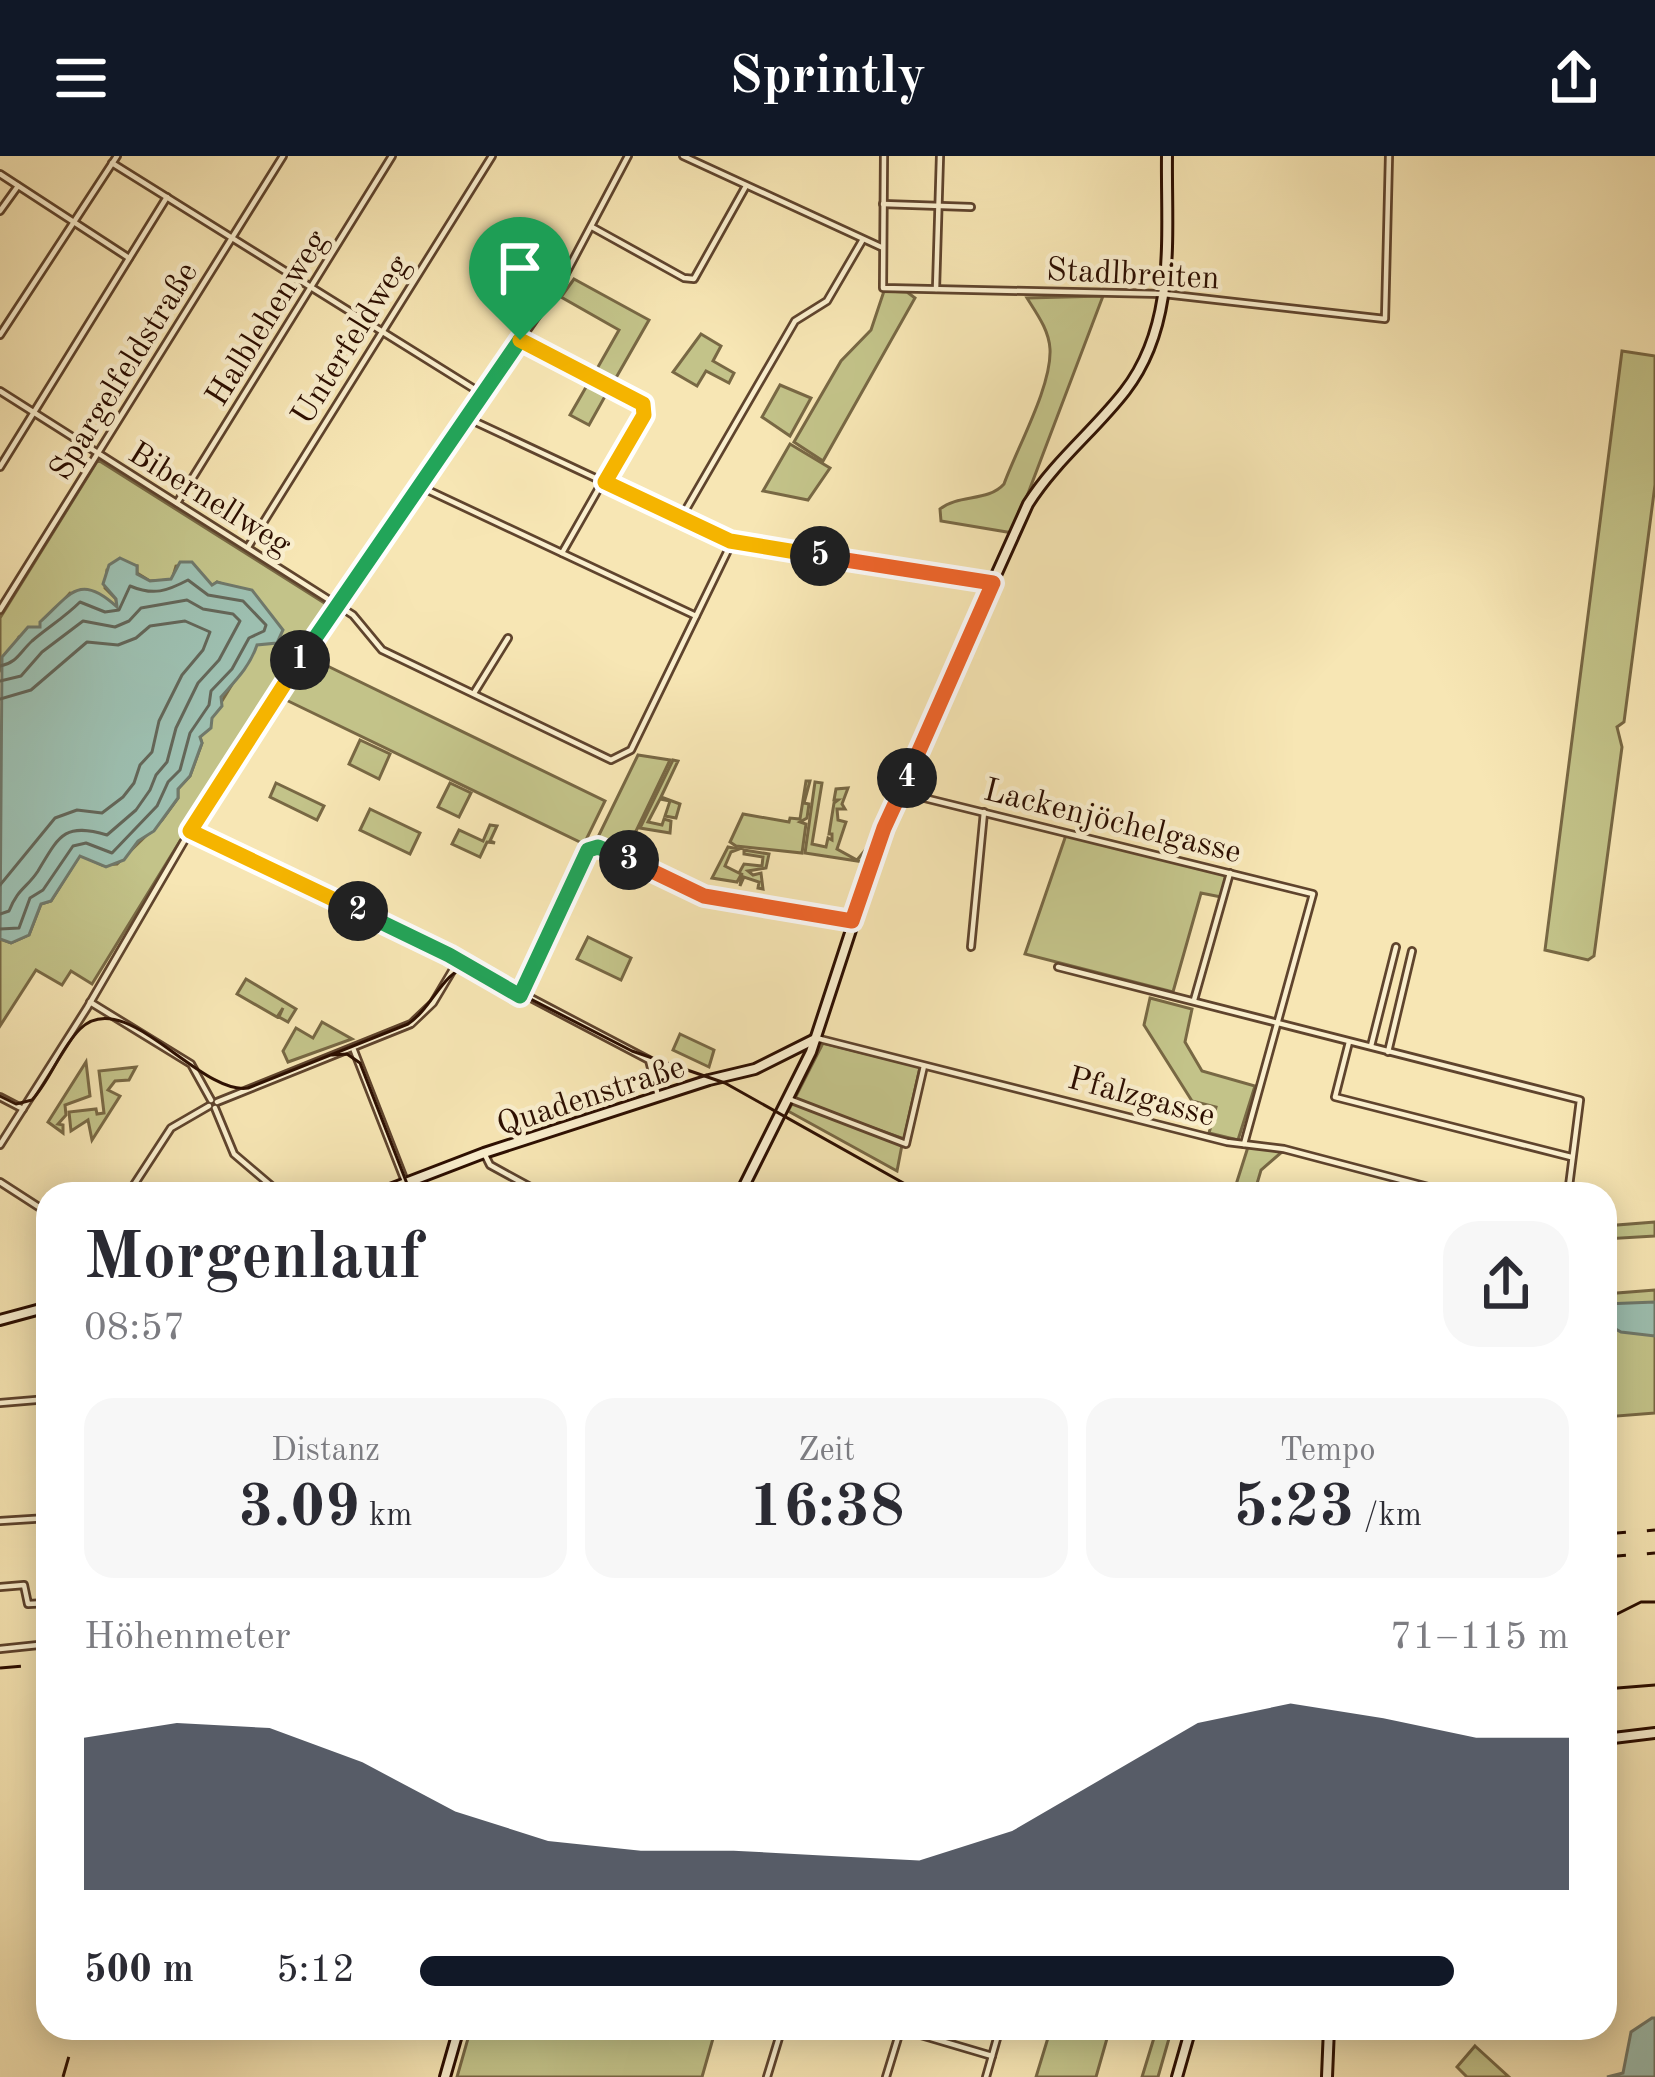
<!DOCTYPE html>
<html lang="de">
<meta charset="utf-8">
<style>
:root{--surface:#fff;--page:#f7f7f7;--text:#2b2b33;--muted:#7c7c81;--accent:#111827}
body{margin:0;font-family:"Old Standard TT",serif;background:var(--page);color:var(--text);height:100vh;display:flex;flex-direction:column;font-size:45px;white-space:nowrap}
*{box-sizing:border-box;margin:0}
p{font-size:39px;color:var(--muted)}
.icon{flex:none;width:66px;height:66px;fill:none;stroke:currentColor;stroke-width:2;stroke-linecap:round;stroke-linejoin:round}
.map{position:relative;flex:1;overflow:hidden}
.details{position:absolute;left:36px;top:1026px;width:1581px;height:858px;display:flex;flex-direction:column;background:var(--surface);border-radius:36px;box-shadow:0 6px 30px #0003}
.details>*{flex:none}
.pin{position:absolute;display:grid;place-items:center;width:102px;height:102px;color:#fff;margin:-123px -51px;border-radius:50% 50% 50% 0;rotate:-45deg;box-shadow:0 0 12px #0007}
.pin .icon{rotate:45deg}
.km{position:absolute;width:60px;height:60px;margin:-30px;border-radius:50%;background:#222;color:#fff;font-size:33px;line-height:60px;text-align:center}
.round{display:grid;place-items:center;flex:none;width:126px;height:126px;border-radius:36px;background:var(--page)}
.summary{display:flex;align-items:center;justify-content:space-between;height:204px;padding:0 48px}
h1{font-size:66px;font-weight:800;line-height:90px}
.figures{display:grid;grid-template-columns:repeat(3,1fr);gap:18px;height:204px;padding:12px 48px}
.figures div{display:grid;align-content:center;border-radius:30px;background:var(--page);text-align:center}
.figures b{font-size:60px;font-weight:800}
.figures small{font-size:33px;font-weight:400}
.figures p{font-size:33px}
.chart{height:336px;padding:24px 48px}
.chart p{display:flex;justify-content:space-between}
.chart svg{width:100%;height:216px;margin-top:12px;fill:var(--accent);opacity:.7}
ul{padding:0 48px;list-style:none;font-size:39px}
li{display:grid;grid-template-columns:192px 144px 1fr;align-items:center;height:90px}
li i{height:30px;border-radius:15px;background:var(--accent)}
header{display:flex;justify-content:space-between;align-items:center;height:156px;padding:0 48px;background:var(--accent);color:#fff;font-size:54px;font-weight:800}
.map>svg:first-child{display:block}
.green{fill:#c3c389;stroke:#786844;stroke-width:3}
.water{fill:#9dbfb0;stroke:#70786a;stroke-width:3}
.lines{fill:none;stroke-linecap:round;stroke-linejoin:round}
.shore{stroke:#646658;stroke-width:3}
.street-casing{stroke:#5f442d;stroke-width:10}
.secondary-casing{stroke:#2c0e00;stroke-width:14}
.street{stroke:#faefce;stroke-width:4.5}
.secondary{stroke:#faefce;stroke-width:8}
.tram{stroke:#2c0e00;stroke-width:3}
.rail{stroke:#2c0e00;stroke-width:3;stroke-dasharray:21 21;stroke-linecap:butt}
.split-1-casing{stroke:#fff;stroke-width:24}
.split-2-casing{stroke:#fff;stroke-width:24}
.split-3-casing{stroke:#fff;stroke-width:24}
.split-4-casing{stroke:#fff;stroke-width:24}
.split-5-casing{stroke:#fff;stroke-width:24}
.split-6-casing{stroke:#fff;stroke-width:24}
.split-1{stroke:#22a559;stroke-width:15}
.split-2{stroke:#f5b400;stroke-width:15}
.split-3{stroke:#22a559;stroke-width:15}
.split-4{stroke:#f0652b;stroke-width:15}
.split-5{stroke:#f0652b;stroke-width:15}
.split-6{stroke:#f5b400;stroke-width:15}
.labels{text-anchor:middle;stroke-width:9;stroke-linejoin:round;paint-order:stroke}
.street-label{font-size:33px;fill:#2c0e00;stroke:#faefce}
</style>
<header><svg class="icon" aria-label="menu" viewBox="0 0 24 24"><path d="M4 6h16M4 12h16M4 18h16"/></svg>Sprintly<svg class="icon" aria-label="share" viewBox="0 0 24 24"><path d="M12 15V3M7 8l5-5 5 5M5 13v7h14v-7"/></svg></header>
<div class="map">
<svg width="1655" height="1921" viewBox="0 0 1655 1921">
<rect width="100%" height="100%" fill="#f7e6b4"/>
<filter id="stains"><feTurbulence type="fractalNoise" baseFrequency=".00167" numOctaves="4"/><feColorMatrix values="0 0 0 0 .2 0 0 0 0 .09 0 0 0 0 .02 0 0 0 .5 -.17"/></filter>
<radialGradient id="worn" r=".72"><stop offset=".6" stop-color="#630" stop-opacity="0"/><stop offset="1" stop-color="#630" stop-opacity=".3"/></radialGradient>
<g class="green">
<path d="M574,123L649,164L613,227L594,218L619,174L561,141Z"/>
<path d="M884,135L907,136L915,142L823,305L794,286L841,205L871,174Z"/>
<path d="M1103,140L1013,377L941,365L940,353C959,338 988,346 1004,328C1017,292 1052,230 1050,193C1049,174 1037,158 1027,142Z"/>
<path d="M701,178L721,190L713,205L734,217L729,227L706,215L697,230L673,216Z"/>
<path d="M1622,195L1655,200V329L1624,566L1617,571L1622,591L1594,800L1588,804L1545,794Z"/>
<path d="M589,226L608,235L589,269L570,259Z"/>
<path d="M780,229L811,242L790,280L762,261Z"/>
<path d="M790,288L830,312L808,344L763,335Z"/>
<path d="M98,304L326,448L92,828L71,815L62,829L36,814L0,870V783L11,787L29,779L41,748L51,745L80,699L102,709L117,708L162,664L178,642V633L190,620L202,587L200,581L256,489L280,476C261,440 253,439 217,426L212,430L190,408L176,410L172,424L150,425L137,417V410L107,414L105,432L116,443L117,451L97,441L70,437L40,471L19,481L0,514V462Z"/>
<path d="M311,502L605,645L584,688L284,543Z"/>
<path d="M360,584L390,598L379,623L349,608Z"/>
<path d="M638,599L670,604L627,694L598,681Z"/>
<path d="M673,604L678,605L661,641L680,648L676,662L665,660L670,645L660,643L648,666L662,669L664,663L671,665L670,677L640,672Z"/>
<path d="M806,625H810L804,647L809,648L807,662L800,666L806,668L802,697L736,690L730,686L743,658L789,666L790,662L800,663Z"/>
<path d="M815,626L822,627L812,688L826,691L828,682L832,684V678H829L834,647L838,644H834L836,633L848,632L842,648L845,653H837L838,664L846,666L837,693L857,704L872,686L864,706L805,697Z"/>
<path d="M276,627L324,650L317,664L270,641Z"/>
<path d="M450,627L471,637L459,661L438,651Z"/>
<path d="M370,653L420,677L410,698L360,674Z"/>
<path d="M490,669L497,670L490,685L495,687L487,686L480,701L452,688L459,674L483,685Z"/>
<path d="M1066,679L1226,719L1221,741L1201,737L1173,836L1025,798Z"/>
<path d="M728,691L739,693L731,696L725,710L739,717L744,708L762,710L763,701L744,698V694L769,698L766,712L748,715L753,719L761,717L763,733L758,732L759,726L744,721L740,730L742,717L737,726L712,722Z"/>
<path d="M588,781L631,802L621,824L577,803Z"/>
<path d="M246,823L296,853L288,866L279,861L283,852L277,861L237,838Z"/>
<path d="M1150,842L1192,853L1185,886L1202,915L1255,930L1238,984L1209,977L1216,951L1192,945L1144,869Z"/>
<path d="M322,866L352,883L288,906L283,895L296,872L313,882Z"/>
<path d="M680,878L714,894L709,911L673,894Z"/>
<path d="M823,887L920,911L904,983L794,944Z"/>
<path d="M86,906L90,940L65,949L66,959L58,968L63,969V977L48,966Z"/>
<path d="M136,911L129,924L115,925L108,934L120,940L92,984L88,964L71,975L69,956L96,953L97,958L104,957L99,915Z"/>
<path d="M793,946L902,989L897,1015L788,955Z"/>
<path d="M1248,991L1283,995L1261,1014L1254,1038H1233Z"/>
<path d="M1655,1066V1080L1605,1083V1070Z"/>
<path d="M1655,1134V1257L1605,1261V1138Z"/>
<path d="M471,1872H716L702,1921H457Z"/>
<path d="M1051,1872H1110L1096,1921H1036Z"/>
<path d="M1157,1872H1172L1158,1921H1142Z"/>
<path d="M1475,1890L1509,1921H1467L1457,1911Z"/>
</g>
<g class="water">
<path d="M120,402L137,410V418L150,425L171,423L180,406H192L212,429L217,426L252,434L283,474L277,487L257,489C250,510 237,523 221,541L222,550L212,562L211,572L200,581L202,587L190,620L178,633V642L154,675L138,685L124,704L106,711L80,700L51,745L41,748L29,779L11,787L0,783L2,501L28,471H40V466C70,439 79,416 117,451L116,443L103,428L109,409Z"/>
<path d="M1655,1146V1180L1621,1176L1605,1167V1148Z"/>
<path d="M1652,1862H1655V1921H1607L1623,1917L1631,1876Z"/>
</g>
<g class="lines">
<g class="shore">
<path d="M0,510C17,507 20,496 32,485C47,472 65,461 80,446L105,456L119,454L130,430C154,440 167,435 188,424L208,439L243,445L266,469L264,475L249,482L232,513L211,535L209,549L190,577L180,614L168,626L157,650L112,697L86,687L73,690L43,734L30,742L19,772L0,773"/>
<path d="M0,525L21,520L42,496L83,465L115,471L129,465L141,452L187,444L203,453L233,458L240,465L219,504L198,527L176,572L167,606L156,619L150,634L136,654L107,679C64,666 59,680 38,715C27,732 18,732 9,755L0,758"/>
<path d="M0,543L31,534L87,486L118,489L136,482L150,470L185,465L210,476L203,494L182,519L159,565L152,596L140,609L134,627L123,641L102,657L77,654L55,662L0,729"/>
</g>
<g class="street-casing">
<g id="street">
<path d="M683,0L881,91"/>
<path d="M884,0L883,132L1164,138L1385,163L1389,0"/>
<path d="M112,7L479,236"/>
<path d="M0,18L129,102"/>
<path d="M883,48L971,51"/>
<path d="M0,55L18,30"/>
<path d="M592,71L684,122L694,123L746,30"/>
<path d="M936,133L940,0"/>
<path d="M0,179L117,0"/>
<path d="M520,184L645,251L562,397"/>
<path d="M0,235L353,459L382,494L611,604L631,594L732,386"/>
<path d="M465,261L732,386L992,427"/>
<path d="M0,311L167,41"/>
<path d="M419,330L696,460"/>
<path d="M177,347L392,0"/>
<path d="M681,362L795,165L827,145L862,85"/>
<path d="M248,391L492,0"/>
<path d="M0,454L283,0"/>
<path d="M474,537L508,482"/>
<path d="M900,636L1313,738L1244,988"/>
<path d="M190,675L449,799L649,904L658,940"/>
<path d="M971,791L984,656"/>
<path d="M1058,811L1580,944L1568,1038"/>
<path d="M520,840L586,698L593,691L704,740L852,765"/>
<path d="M1194,844L1230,717"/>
<path d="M90,846L191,908L211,944"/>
<path d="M816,882L1227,986L1284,993L1455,1038"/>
<path d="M1349,886L1335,941L1571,1001"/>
<path d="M1371,890L1396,791"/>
<path d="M353,892L410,1038"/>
<path d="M1388,896L1412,795"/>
<path d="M0,941L23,953"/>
<path d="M789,943L906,988L924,910"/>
<path d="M217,946L411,868L433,847L458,805"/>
<path d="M215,952L234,998L281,1038"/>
<path d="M0,989L87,852L190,675L336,447L563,123L628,0"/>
<path d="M484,997L490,1009L543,1038"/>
<path d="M0,1026L48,1057"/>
<path d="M128,1038L171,972L209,950"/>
<path d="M0,1247L48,1243"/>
<path d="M0,1365L48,1362"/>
<path d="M0,1431L24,1429L28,1448L48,1447"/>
<path d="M0,1493L48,1488"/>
<path d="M897,1872L992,1900"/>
<path d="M767,1921L782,1872"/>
<path d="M886,1921L901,1872"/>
<path d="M986,1921L1000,1872"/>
</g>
</g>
<g class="secondary-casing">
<g id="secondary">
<path d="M377,1038L484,997L709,924L755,913L815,883"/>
<path d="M740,1038L811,896L891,652L1028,348C1055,305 1095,274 1125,235C1177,168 1166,79 1167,0"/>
<path d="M0,1164L48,1151"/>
<path d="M1605,1583L1655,1577"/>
<path d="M445,1921L459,1872"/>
<path d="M1177,1921L1191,1872"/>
<path d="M1327,1921L1329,1872"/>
</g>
</g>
<use href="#street" class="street"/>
<use href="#secondary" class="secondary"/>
<g class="tram">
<path d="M332,899L347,898L360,907L411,1038"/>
<path d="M0,940L16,948L32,944C51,923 60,893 80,873C124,828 200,940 248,932L408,868C432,852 443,815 468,811L632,895L725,927L923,1038"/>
<path d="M1605,1464L1641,1446H1655"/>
<path d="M1605,1533L1655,1529"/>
</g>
<g class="rail">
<path d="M1605,1378L1655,1374"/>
<path d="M1605,1401L1655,1397"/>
<path d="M0,1512L48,1508"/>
<path d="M63,1921L77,1872"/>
</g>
</g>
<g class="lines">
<g class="split-1-casing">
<path id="split-1" d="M300,504L520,184"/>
</g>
<g class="split-2-casing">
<path id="split-2" d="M300,504L190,675L358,755"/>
</g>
<g class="split-3-casing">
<path id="split-3" d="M358,755L449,799L520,840L588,694L598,691L629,704"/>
</g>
<g class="split-4-casing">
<path id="split-4" d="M629,704L704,740L852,765L884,672L907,622"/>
</g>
<g class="split-5-casing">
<path id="split-5" d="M820,400L993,427L907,622"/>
</g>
<g class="split-6-casing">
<path id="split-6" d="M520,184L643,248L644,259L605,326L730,385L820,400"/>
</g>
<use href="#split-1" class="split-1"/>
<use href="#split-2" class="split-2"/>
<use href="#split-3" class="split-3"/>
<use href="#split-4" class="split-4"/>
<use href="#split-5" class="split-5"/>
<use href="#split-6" class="split-6"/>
</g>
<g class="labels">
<g class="street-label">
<text transform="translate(1133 116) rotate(3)" y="12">Stadlbreiten</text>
<text transform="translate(265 161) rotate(-58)" y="12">Halblehenweg</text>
<text transform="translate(349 183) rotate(-58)" y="12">Unterfeldweg</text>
<text transform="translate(122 214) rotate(-58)" y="12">Spargelfeldstraße</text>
<text transform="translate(211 341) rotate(32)" y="12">Bibernellweg</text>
<text transform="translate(1113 663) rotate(14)" y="12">Lackenjöchelgasse</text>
<text transform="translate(590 938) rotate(-18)" y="12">Quadenstraße</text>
<text transform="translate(1142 939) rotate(15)" y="12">Pfalzgasse</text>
</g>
</g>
<rect width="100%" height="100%" filter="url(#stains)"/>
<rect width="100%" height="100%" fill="url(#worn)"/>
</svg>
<div class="pin" style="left:520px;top:184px;background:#1e9e55"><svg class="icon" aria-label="arrive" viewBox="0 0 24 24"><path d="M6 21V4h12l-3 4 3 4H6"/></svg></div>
<b class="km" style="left:300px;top:504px">1</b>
<b class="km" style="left:358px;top:755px">2</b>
<b class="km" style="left:629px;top:704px">3</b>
<b class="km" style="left:907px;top:622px">4</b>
<b class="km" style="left:820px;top:400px">5</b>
<section class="details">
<div class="summary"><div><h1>Morgenlauf</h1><p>08:57</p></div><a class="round"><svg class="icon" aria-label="share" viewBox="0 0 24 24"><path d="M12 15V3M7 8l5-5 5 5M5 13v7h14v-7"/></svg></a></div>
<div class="figures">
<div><p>Distanz</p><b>3.09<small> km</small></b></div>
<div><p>Zeit</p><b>16:38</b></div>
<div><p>Tempo</p><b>5:23<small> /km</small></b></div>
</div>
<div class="chart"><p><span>Höhenmeter</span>71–115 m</p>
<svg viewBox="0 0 160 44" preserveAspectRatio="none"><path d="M0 44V13L10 10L20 11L30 18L40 28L50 34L60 36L70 36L80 37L90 38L100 32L110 21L120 10L130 6L140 9L150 13L160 13V44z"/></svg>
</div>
<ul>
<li><b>500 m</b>5:12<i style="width:90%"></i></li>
</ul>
</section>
</div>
